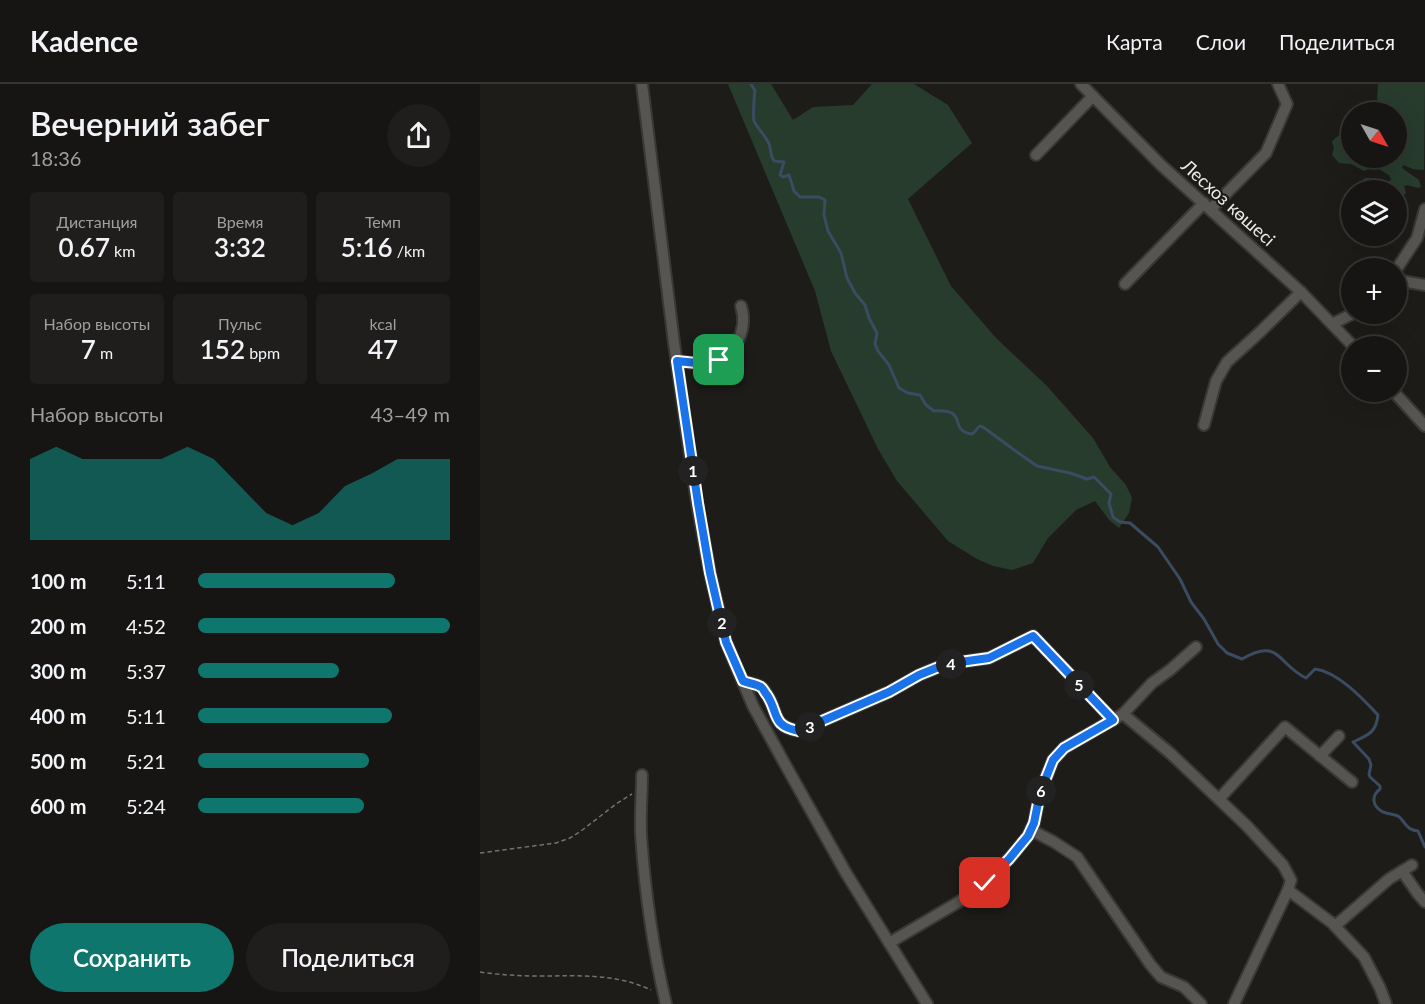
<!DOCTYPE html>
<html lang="ru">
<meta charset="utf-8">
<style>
:root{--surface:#161513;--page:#1f1e1c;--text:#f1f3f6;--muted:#9e9fa0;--line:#353433;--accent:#0f766e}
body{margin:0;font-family:Lato,sans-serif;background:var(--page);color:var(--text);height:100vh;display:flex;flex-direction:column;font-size:22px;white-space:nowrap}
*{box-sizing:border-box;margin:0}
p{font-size:20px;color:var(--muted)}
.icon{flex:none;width:33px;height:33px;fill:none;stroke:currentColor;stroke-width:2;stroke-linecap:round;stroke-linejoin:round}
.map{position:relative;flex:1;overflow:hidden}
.side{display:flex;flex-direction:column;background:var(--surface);width:480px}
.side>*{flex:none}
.needle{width:39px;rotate:129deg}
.controls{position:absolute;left:861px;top:18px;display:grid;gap:12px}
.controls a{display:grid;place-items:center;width:66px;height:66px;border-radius:50%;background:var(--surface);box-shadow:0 6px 24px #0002,0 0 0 2px var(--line);font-size:30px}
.pin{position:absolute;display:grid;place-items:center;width:51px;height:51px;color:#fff;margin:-26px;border-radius:12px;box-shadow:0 3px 9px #0006}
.km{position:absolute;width:30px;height:30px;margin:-15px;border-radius:50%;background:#222;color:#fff;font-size:16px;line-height:30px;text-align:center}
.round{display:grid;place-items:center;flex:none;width:63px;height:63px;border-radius:32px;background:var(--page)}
.overview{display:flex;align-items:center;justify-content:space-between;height:102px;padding:0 30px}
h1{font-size:33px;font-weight:600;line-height:45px}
.stats{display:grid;grid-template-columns:repeat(3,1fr);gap:9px;height:102px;padding:6px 30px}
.stats div{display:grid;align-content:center;border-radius:6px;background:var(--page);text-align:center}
.stats b{font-size:26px;font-weight:600}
.stats small{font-size:16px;font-weight:400}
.stats p{font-size:16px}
.chart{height:168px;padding:12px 30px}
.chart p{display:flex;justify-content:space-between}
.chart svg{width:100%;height:108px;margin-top:6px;fill:var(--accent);opacity:.7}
.button{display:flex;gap:12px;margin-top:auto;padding:12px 30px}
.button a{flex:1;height:69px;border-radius:36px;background:var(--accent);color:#fff;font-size:24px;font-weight:600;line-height:69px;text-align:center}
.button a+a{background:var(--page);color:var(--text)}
ul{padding:0 30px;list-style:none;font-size:20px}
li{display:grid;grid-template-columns:96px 72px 1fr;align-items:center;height:45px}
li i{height:15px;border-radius:8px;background:var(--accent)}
header{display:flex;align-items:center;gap:36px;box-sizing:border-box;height:84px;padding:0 30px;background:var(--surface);border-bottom:2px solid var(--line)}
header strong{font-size:28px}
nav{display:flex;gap:33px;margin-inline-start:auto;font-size:21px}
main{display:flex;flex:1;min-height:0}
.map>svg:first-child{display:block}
.green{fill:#273c2d}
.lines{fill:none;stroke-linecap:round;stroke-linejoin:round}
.stream{stroke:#3a4b62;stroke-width:3}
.minor-casing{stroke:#393837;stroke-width:14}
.path{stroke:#737270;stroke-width:1.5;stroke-dasharray:4.5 3;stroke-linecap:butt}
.minor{stroke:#575552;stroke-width:10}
.route-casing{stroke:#fff;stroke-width:12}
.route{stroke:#1a73e8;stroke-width:8}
.labels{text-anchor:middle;stroke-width:4.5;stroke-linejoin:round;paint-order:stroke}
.street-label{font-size:18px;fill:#ecebe9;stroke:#1d1c19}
</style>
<header>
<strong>Kadence</strong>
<nav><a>Карта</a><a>Слои</a><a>Поделиться</a></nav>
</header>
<main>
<section class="side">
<div class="overview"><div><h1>Вечерний забег</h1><p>18:36</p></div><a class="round"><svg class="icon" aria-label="share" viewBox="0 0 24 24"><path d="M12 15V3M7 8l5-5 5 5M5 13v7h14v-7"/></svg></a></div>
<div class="stats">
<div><p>Дистанция</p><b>0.67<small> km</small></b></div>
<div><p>Время</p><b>3:32</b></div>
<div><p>Темп</p><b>5:16<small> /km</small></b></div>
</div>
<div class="stats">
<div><p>Набор высоты</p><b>7<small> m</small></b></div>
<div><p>Пульс</p><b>152<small> bpm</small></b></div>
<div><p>kcal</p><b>47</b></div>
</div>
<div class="chart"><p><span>Набор высоты</span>43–49 m</p>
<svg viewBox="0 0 160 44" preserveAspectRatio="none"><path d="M0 44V11L10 6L20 11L30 11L40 11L50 11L60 6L70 11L80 22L90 33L100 38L110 33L120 22L130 17L140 11L150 11L160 11V44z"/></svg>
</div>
<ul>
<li><b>100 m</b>5:11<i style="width:78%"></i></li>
<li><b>200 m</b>4:52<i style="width:100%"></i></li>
<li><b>300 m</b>5:37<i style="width:56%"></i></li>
<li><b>400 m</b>5:11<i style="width:77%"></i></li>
<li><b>500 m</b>5:21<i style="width:68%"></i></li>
<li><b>600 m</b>5:24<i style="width:66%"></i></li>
</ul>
<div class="button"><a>Сохранить</a><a>Поделиться</a></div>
</section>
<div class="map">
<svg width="945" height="920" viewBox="0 0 945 920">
<rect width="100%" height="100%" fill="#1d1c19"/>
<g class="green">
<path d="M248,0H291L313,36L333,23L373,21L392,0H434L468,21L492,59L428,115L471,202L517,255L567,302L613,354L630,383L646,401L652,414L649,429L639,444L629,436L615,417L596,426L568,454L553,479L532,486L513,482L497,475L468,457L417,397L398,365L351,267L335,207Z"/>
<path d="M898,0H945L944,86L933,85L923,81L922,84L939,96L941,103L938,104L927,101L924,102L926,109L924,111L917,110L916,106C904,106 887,110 883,95C890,91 898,97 905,99L911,96L909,91L895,83L884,87L871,80L859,79L852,71L854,64L852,58C857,51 863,49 871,49L872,74H916V28H906L904,24L897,16Z"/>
</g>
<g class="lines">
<path class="stream" d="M271,0L275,7C274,11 273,34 274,37C278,46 288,53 290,63C291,69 290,71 294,77L304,78L300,91L303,93L309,91L314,107L320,113H339L345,116L344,131L348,147L361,169L367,194L375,209L385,221L389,234L397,249L395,260L398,267L409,281L419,304L428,309L440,311L446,321L454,327C491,325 466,346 492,350C496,348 496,344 500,342L503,343L537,368L557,382L590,389L607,395L614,393L631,410L629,419L633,433L640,438L650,439L678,463L700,495L711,518L724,535L738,560L747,569L762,575C800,553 797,580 826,594L835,585C858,588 882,614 898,631C896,649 888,651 873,658L889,675L891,681L889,690L890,693L900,702V705C891,712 892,722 903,728C908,730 913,730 918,732C923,735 924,740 928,743C930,745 935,747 938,747L945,763"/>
<g class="minor-casing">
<g id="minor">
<path d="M162,0L194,259L217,419L230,489L246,558L273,622L306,682L366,789L447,920"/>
<path d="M601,0L681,81L821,208L873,262"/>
<path d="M556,71L613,12"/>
<path d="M731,125L786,69L807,20L798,0"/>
<path d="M916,186L937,154L945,125"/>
<path d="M916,196L945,201"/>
<path d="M645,200L724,119"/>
<path d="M852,240L872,230"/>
<path d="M197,277C206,278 217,280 226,280C253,277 269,247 261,222"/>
<path d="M914,308L945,342"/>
<path d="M724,341L736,297L747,278L780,248L821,208"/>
<path d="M263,597C268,599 276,600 281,603C283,604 286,609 287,611C299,629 291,642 319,647L409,608L439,591L466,580L509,574L553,552L633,636"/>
<path d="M643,630L672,599L690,586L716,563"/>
<path d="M840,672L859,652"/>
<path d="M162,691C162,711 160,731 161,751C165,808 173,865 186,920"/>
<path d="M739,715L805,643L872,698"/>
<path d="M551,746L574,758L597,773L670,880L681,893L704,903L721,920"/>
<path d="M922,787L938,810L945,818"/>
<path d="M808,806L852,839L884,873L900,904L906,920"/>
<path d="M855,842L909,795L932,781"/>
<path d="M409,859L487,813L505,799L529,775L548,752L554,739L560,709L573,676L584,664L643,630L690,669L767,742L803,781L811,796L808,806L754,920"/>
</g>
</g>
<g class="path">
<path d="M0,769L76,759L90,754L101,747L136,720L152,710"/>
<path d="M0,888C20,891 40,892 61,892C100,892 134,889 171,906"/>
</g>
<use href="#minor" class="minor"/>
</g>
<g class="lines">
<g class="route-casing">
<path id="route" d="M239,276L226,280L197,277L218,419L230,489L246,558L263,597C268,599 276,600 281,603C283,604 285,609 287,611C299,629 291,642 319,647L409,608L439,591L466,580L509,574L553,552L633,636L584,664L573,676L560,709L554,739L548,752L529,775L505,799"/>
</g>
<use href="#route" class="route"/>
</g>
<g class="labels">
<g class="street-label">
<text transform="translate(748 119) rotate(42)" y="6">Лесхоз көшесі</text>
</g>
</g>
</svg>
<div class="controls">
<a><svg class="needle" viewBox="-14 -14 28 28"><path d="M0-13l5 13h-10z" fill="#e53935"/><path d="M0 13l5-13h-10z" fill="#9e9fa0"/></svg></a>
<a><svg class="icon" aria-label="layers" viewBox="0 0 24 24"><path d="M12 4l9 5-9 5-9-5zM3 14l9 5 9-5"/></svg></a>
<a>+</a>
<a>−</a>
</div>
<div class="pin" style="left:239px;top:276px;background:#1e9e55"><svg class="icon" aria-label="arrive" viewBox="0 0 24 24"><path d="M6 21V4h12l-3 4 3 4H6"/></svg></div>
<div class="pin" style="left:505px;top:799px;background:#d93025"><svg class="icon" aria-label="check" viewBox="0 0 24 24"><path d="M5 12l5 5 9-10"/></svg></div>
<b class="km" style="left:213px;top:387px">1</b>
<b class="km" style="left:242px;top:539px">2</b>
<b class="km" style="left:330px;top:643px">3</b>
<b class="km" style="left:471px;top:580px">4</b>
<b class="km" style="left:599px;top:601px">5</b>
<b class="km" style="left:561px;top:707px">6</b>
</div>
</main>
